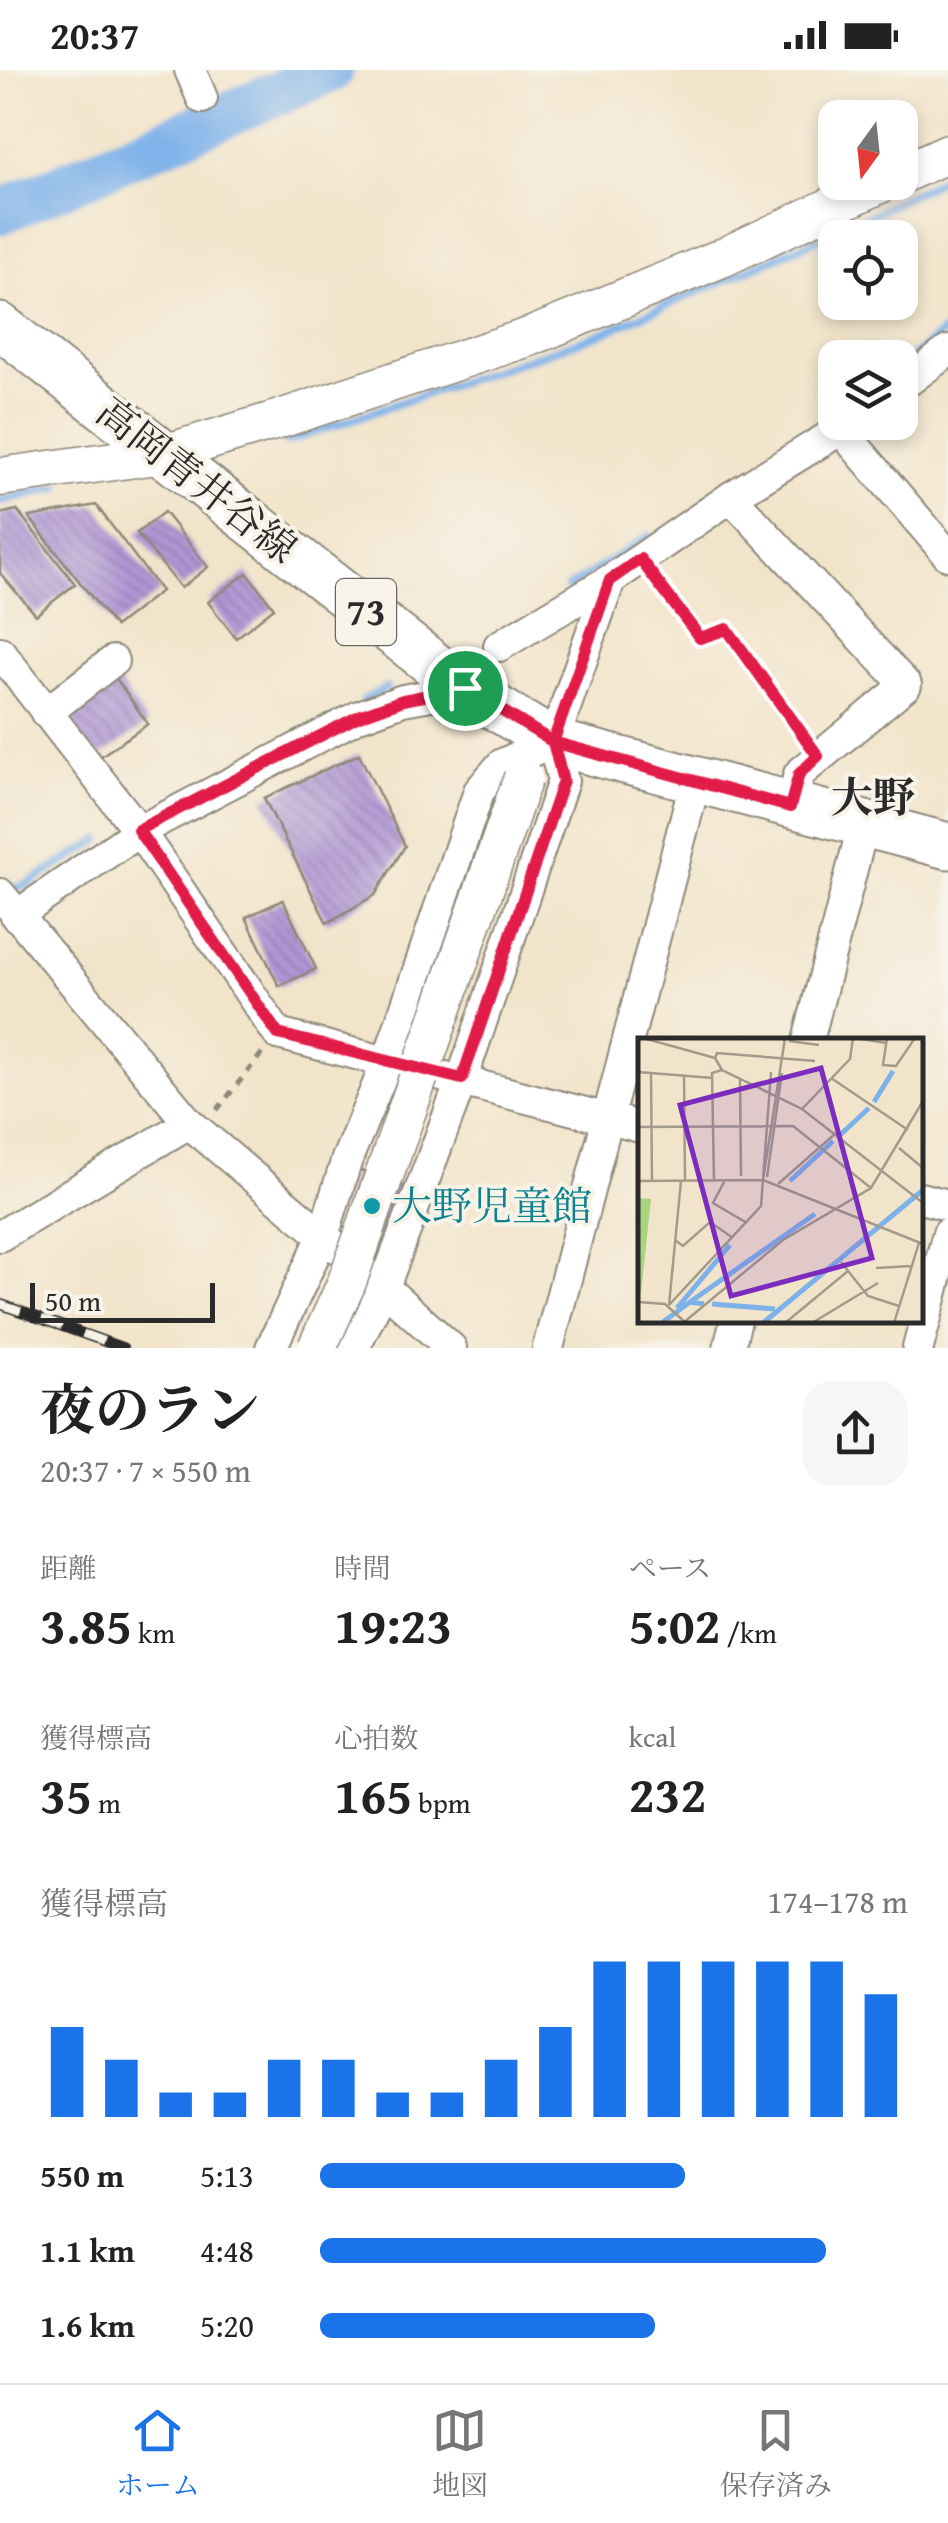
<!DOCTYPE html>
<html lang="ja">
<meta charset="utf-8">
<style>
:root{--surface:#fff;--page:#f6f6f6;--text:#222;--muted:#767676;--line:#e0e0e0;--accent:#1a73e8}
body{margin:0;font-family:"Gentium Book Plus","Noto Serif JP",serif;background:var(--page);color:var(--text);height:100vh;display:flex;flex-direction:column;font-size:38px;white-space:nowrap}
*{box-sizing:border-box;margin:0}
p{font-size:32px;color:var(--muted)}
.icon{flex:none;width:55px;height:55px;fill:none;stroke:currentColor;stroke-width:2;stroke-linecap:round;stroke-linejoin:round}
.map{position:relative;height:1278px;overflow:hidden}
.side{display:flex;flex-direction:column;background:var(--surface);flex:1}
.side>*{flex:none}
.needle{width:65px;rotate:195deg}
.controls{position:absolute;left:818px;top:30px;display:grid;gap:20px}
.controls a{display:grid;place-items:center;width:100px;height:100px;border-radius:20px;background:var(--surface);box-shadow:0 5px 15px #0003;font-size:50px}
.scale{position:absolute;left:30px;bottom:25px;width:185px;box-sizing:border-box;padding-left:10px;border:5px solid #2b2b2b;border-top:0;font-size:28px;line-height:35px;white-space:nowrap;color:#2b2b2b;-webkit-text-stroke:8px #f7f3e8;paint-order:stroke}
.pin{position:absolute;display:grid;place-items:center;width:85px;height:85px;color:#fff;margin:-42px;border:5px solid #fff;border-radius:50%;box-shadow:0 2px 10px #0007}
.round{display:grid;place-items:center;flex:none;width:105px;height:105px;border-radius:30px;background:var(--page)}
.headline{display:flex;align-items:center;justify-content:space-between;height:170px;padding:0 40px}
h1{font-size:55px;font-weight:700;line-height:75px}
.figures{display:grid;grid-template-columns:repeat(3,1fr);gap:15px;height:170px;padding:10px 40px}
.figures div{display:grid;align-content:center}
.figures b{font-size:50px;font-weight:700}
.figures small{font-size:28px;font-weight:400}
.figures p{font-size:28px}
.chart{height:280px;padding:20px 40px}
.chart p{display:flex;justify-content:space-between}
.chart svg{width:100%;height:180px;margin-top:10px;stroke:var(--accent);stroke-width:6}
ul{padding:0 40px;list-style:none;font-size:32px}
li{display:grid;grid-template-columns:160px 120px 1fr;align-items:center;height:75px}
li i{height:25px;border-radius:12px;background:var(--accent)}
.status{display:flex;justify-content:space-between;align-items:center;height:70px;padding:0 50px;background:var(--surface);direction:ltr}
.status svg{height:28px;fill:currentColor}
.tabs{display:flex;justify-content:space-around;align-items:center;height:140px;border-top:2px solid var(--line);background:var(--surface);font-size:28px;color:var(--muted)}
.tabs a{display:grid;justify-items:center;gap:5px}
.tabs .current{color:var(--accent)}
.map>svg:first-child{display:block}
.lines{fill:none;stroke-linecap:round;stroke-linejoin:round}
.stream{stroke:#7db1ea;stroke-width:8}
.river{stroke:#7db1ea;stroke-width:45}
.building{fill:url(#building-back-hatch)}
.minor-casing{stroke:#8e887a;stroke-width:34}
.tertiary-casing{stroke:#8e887a;stroke-width:41}
.primary-casing{stroke:#8e887a;stroke-width:49}
.path{stroke:#8e887a;stroke-width:5;stroke-dasharray:8 8;stroke-linecap:butt}
.minor{stroke:#fff;stroke-width:30}
.tertiary{stroke:#fff;stroke-width:38}
.primary{stroke:#fff;stroke-width:45}
.rail-casing{stroke:#2b2b2b;stroke-width:11}
.rail{stroke:#f7f3e8;stroke-width:8;stroke-dasharray:22;stroke-linecap:butt}
.tertiary-bridge-casing{stroke:#8e887a;stroke-width:41;stroke-linecap:butt}
.tertiary-bridge{stroke:#fff;stroke-width:38}
.route-casing{stroke:#fff;stroke-width:20}
.route{stroke:#e11d48;stroke-width:12}
.culture-dot{fill:#0f9aa8;stroke:#f7f3e8;stroke-width:4}
.labels{text-anchor:middle;stroke-width:8;stroke-linejoin:round;paint-order:stroke}
.shield{fill:#f7f3e8;stroke:#686764;stroke-width:2.5}
.shield-label{font-size:38px;font-weight:bold;fill:#2b2b2b}
.street-label{font-size:40px;fill:#2b2b2b;stroke:#f7f3e8}
.culture-label{font-size:40px;fill:#0d838f;stroke:#f7f3e8;text-anchor:start}
.neighbourhood-label{font-size:42px;font-weight:bold;fill:#2b2b2b;stroke:#f7f3e8}
.inset-river{fill:none;stroke:#7db1ea;stroke-width:5}
.inset-road{fill:none;stroke:#a29a8a;stroke-width:2.5}
.view{fill:#7b2cbf;fill-opacity:0.15;stroke:#7b2cbf;stroke-width:5}
.inset-edge{fill:none;stroke:#2b2b2b;stroke-width:5}
</style>
<div class="status"><b>20:37</b><svg viewBox="0 0 49 12"><path d="M0 12V9h3v3zM5 12V6h3v6zM10 12V3h3v9zM15 12V0h3v12zM26 1h20v11H26zM47 4h2v5h-2z"/></svg></div>
<div class="map">
<svg width="948" height="1278" viewBox="0 0 948 1278">
<defs>
<pattern id="building-back-hatch" width="6" height="6" patternUnits="userSpaceOnUse" patternTransform="scale(2.5)"><rect width="6" height="6" fill="#b197d5"/><path d="M-1 5l2 2M0 0l6 6M5-1l2 2" fill="none" stroke="#907bad"/></pattern>
</defs>
<rect width="100%" height="100%" fill="#f7f3e8"/>
<filter id="ink" filterUnits="userSpaceOnUse"><feTurbulence type="fractalNoise" baseFrequency=".01" numOctaves="2"/><feDisplacementMap in="SourceGraphic" scale="20" xChannelSelector="R" yChannelSelector="G"/><feConvolveMatrix kernelMatrix="1 2 1 2 8 2 1 2 1" color-interpolation-filters="sRGB"/></filter>
<filter id="wash" filterUnits="userSpaceOnUse"><feTurbulence type="fractalNoise" baseFrequency=".0048" numOctaves="4" result="noise"/><feDisplacementMap in="SourceGraphic" scale="40" xChannelSelector="R" yChannelSelector="G"/><feGaussianBlur stdDeviation="2.25" result="paint"/><feColorMatrix in="noise" values="0 0 0 0 0 0 0 0 0 0 0 0 0 0 0 0 0 1.4 0 .05"/><feComposite in="paint" operator="in"/></filter>
<g filter="url(#wash)">
<rect width="100%" height="100%" fill="#f2e4ca"/>
<g class="lines">
<g class="stream">
<path d="M900,297L948,258"/>
<path d="M286,372L600,264L857,152L948,106"/>
<path d="M0,431L58,417"/>
<path d="M568,518L649,466"/>
<path d="M364,630L386,618"/>
<path d="M7,820L26,815L100,770"/>
</g>
<path class="river" d="M0,142L331,0"/>
</g>
<g id="blocks">
<g class="building">
<path d="M96,435L161,521L115,557L29,447Z"/>
<path d="M17,440L75,514L36,545L0,503V444Z"/>
<path d="M164,442L208,497L181,518L137,463Z"/>
<path d="M247,503L274,538L236,568L208,532Z"/>
<path d="M115,607L148,654L95,690L63,643Z"/>
<path d="M359,684L405,776L375,825L327,853L264,728Z"/>
<path d="M283,830L316,899L279,916L246,847Z"/>
<path d="M355,1099L409,1119L390,1174L336,1153Z"/>
</g>
</g>
</g>
<g filter="url(#ink)">
<use href="#blocks" fill-opacity="0" stroke="#8e887a" stroke-width="2.5"/>
<g class="lines">
<g class="minor-casing">
<g id="minor">
<path d="M190,0L202,28"/>
<path d="M900,317L948,281"/>
<path d="M842,361L948,485"/>
<path d="M731,427L906,615L799,704L791,737"/>
<path d="M499,576L610,510"/>
<path d="M0,582L139,761L278,964L640,1057"/>
<path d="M46,643L113,591"/>
<path d="M0,824L189,1053L336,1177"/>
<path d="M16,846L139,761L359,646L403,630L465,619"/>
<path d="M808,971L863,756"/>
<path d="M920,1128L948,1135"/>
<path d="M0,1166L189,1053"/>
<path d="M372,1207L451,1278"/>
<path d="M271,1278L323,1166L347,1089L388,990L479,721L502,694L553,672"/>
<path d="M354,1278L384,1217L462,1009L563,711L553,672L610,510L731,427L853,352"/>
<path d="M548,1278L689,735"/>
<path d="M729,1278L736,1250"/>
<path d="M918,1278L948,1163"/>
</g>
</g>
<g class="tertiary-casing">
<g id="tertiary">
<path d="M900,105L948,83"/>
<path d="M0,407L164,384L277,350L532,266L724,187L884,112"/>
</g>
</g>
<g class="primary-casing">
<path id="primary" d="M0,256L465,619L553,672L948,776"/>
</g>
<g class="path">
<path d="M656,511L700,568L727,559L804,667"/>
<path d="M217,1040L263,982"/>
</g>
<use href="#minor" class="minor"/>
<use href="#tertiary" class="tertiary"/>
<use href="#primary" class="primary"/>
<g class="rail-casing">
<path id="rail" d="M0,1234L123,1278"/>
</g>
<use href="#rail" class="rail"/>
<g class="tertiary-bridge-casing">
<path id="tertiary-bridge" d="M317,1278L347,1212L523,708"/>
</g>
<use href="#tertiary-bridge" class="tertiary-bridge"/>
</g>
</g>
<g class="lines" filter="url(#ink)">
<g class="route-casing">
<path id="route" d="M465,618L403,630L359,646L138,760L278,964L462,1009L563,711L553,672L790,737L799,704L818,686L727,559L700,568L640,489L610,510L553,672L465,618"/>
</g>
<use href="#route" class="route"/>
</g>
<circle class="culture-dot" cx="372" cy="1136" r="10"/>
<g class="labels">
<rect class="shield" x="336" y="509" width="60" height="66" rx="8"/>
<g class="shield-label">
<text x="366" y="555">73</text>
</g>
<g class="street-label">
<text transform="translate(197 410) rotate(38)" y="14">高岡青井谷線</text>
</g>
<g class="culture-label">
<text x="392" y="1150">大野児童館</text>
</g>
<g class="neighbourhood-label">
<text x="873" y="742">大野</text>
</g>
</g>
<g transform="translate(638 968)">
<rect width="285" height="285" fill="#f2e4ca"/>
<path d="M0,160L13,161L3,255L0,254Z" fill="#a8d37f"/>
<path class="inset-river" d="M236,64L255,33M201,98L231,70M152,143L195,103M52,264L177,176M74,266L137,271M39,270L92,207M25,284L52,264L66,266M125,285L285,152"/>
<path class="inset-road" d="M5,0L77,20L79,15L177,23M217,0L248,5M249,0L245,27L258,28L277,0M151,3L181,7M77,20L84,32L164,71L285,165M0,34L75,40M13,35L14,143M46,37L47,143M102,40L103,138M193,40L270,92M164,71L212,21L215,0M0,89L155,88L233,150M261,110L285,130M129,139L144,35M76,142L74,35L84,32M87,142L75,165L109,185M125,142L147,0M0,143L125,142L285,206M140,146L198,95M37,202L45,208L72,184L95,200M203,224L230,258L261,268M238,230L273,228M0,264L27,266L48,285M31,267L123,168L133,34M31,267L43,143M45,285L145,202L233,150L285,63M147,285L210,233M174,285L240,245M256,285L281,205"/>
<path class="view" d="M183,30L234,220L93,258L42,67Z"/>
<rect width="285" height="285" class="inset-edge"/>
</g>
</svg>
<div class="controls">
<a><svg class="needle" viewBox="-14 -14 28 28"><path d="M0-13l5 13h-10z" fill="#e53935"/><path d="M0 13l5-13h-10z" fill="#767676"/></svg></a>
<a><svg class="icon" aria-label="locate" viewBox="0 0 24 24"><circle cx="12" cy="12" r="6"/><path d="M12 2v4M12 18v4M2 12h4M18 12h4"/></svg></a>
<a><svg class="icon" aria-label="layers" viewBox="0 0 24 24"><path d="M12 4l9 5-9 5-9-5zM3 14l9 5 9-5"/></svg></a>
</div>
<div class="scale">50 m</div>
<div class="pin" style="left:465px;top:618px;background:#1e9e55"><svg class="icon" aria-label="arrive" viewBox="0 0 24 24"><path d="M6 21V4h12l-3 4 3 4H6"/></svg></div>
</div>
<section class="side">
<div class="headline"><div><h1>夜のラン</h1><p>20:37 · 7 × 550 m</p></div><a class="round"><svg class="icon" aria-label="share" viewBox="0 0 24 24"><path d="M12 15V3M7 8l5-5 5 5M5 13v7h14v-7"/></svg></a></div>
<div class="figures">
<div><p>距離</p><b>3.85<small> km</small></b></div>
<div><p>時間</p><b>19:23</b></div>
<div><p>ペース</p><b>5:02<small> /km</small></b></div>
</div>
<div class="figures">
<div><p>獲得標高</p><b>35<small> m</small></b></div>
<div><p>心拍数</p><b>165<small> bpm</small></b></div>
<div><p>kcal</p><b>232</b></div>
</div>
<div class="chart"><p><span>獲得標高</span>174–178 m</p>
<svg viewBox="0 0 160 44" preserveAspectRatio="none"><path d="M5 44V22M15 44V30M25 44V38M35 44V38M45 44V30M55 44V30M65 44V38M75 44V38M85 44V30M95 44V22M105 44V6M115 44V6M125 44V6M135 44V6M145 44V6M155 44V14"/></svg>
</div>
<ul>
<li><b>550 m</b>5:13<i style="width:62%"></i></li>
<li><b>1.1 km</b>4:48<i style="width:86%"></i></li>
<li><b>1.6 km</b>5:20<i style="width:57%"></i></li>
</ul>
</section>
<nav class="tabs">
<a class="current"><svg class="icon" aria-label="home" viewBox="0 0 24 24"><path d="M3 11l9-7 9 7M6 9v11h12V9"/></svg>ホーム</a>
<a><svg class="icon" aria-label="map" viewBox="0 0 24 24"><path d="M3 6l6-2 6 2 6-2v14l-6 2-6-2-6 2zM9 4v14M15 6v14"/></svg>地図</a>
<a><svg class="icon" aria-label="saved" viewBox="0 0 24 24"><path d="M7 4h10v16l-5-4-5 4z"/></svg>保存済み</a>
</nav>
